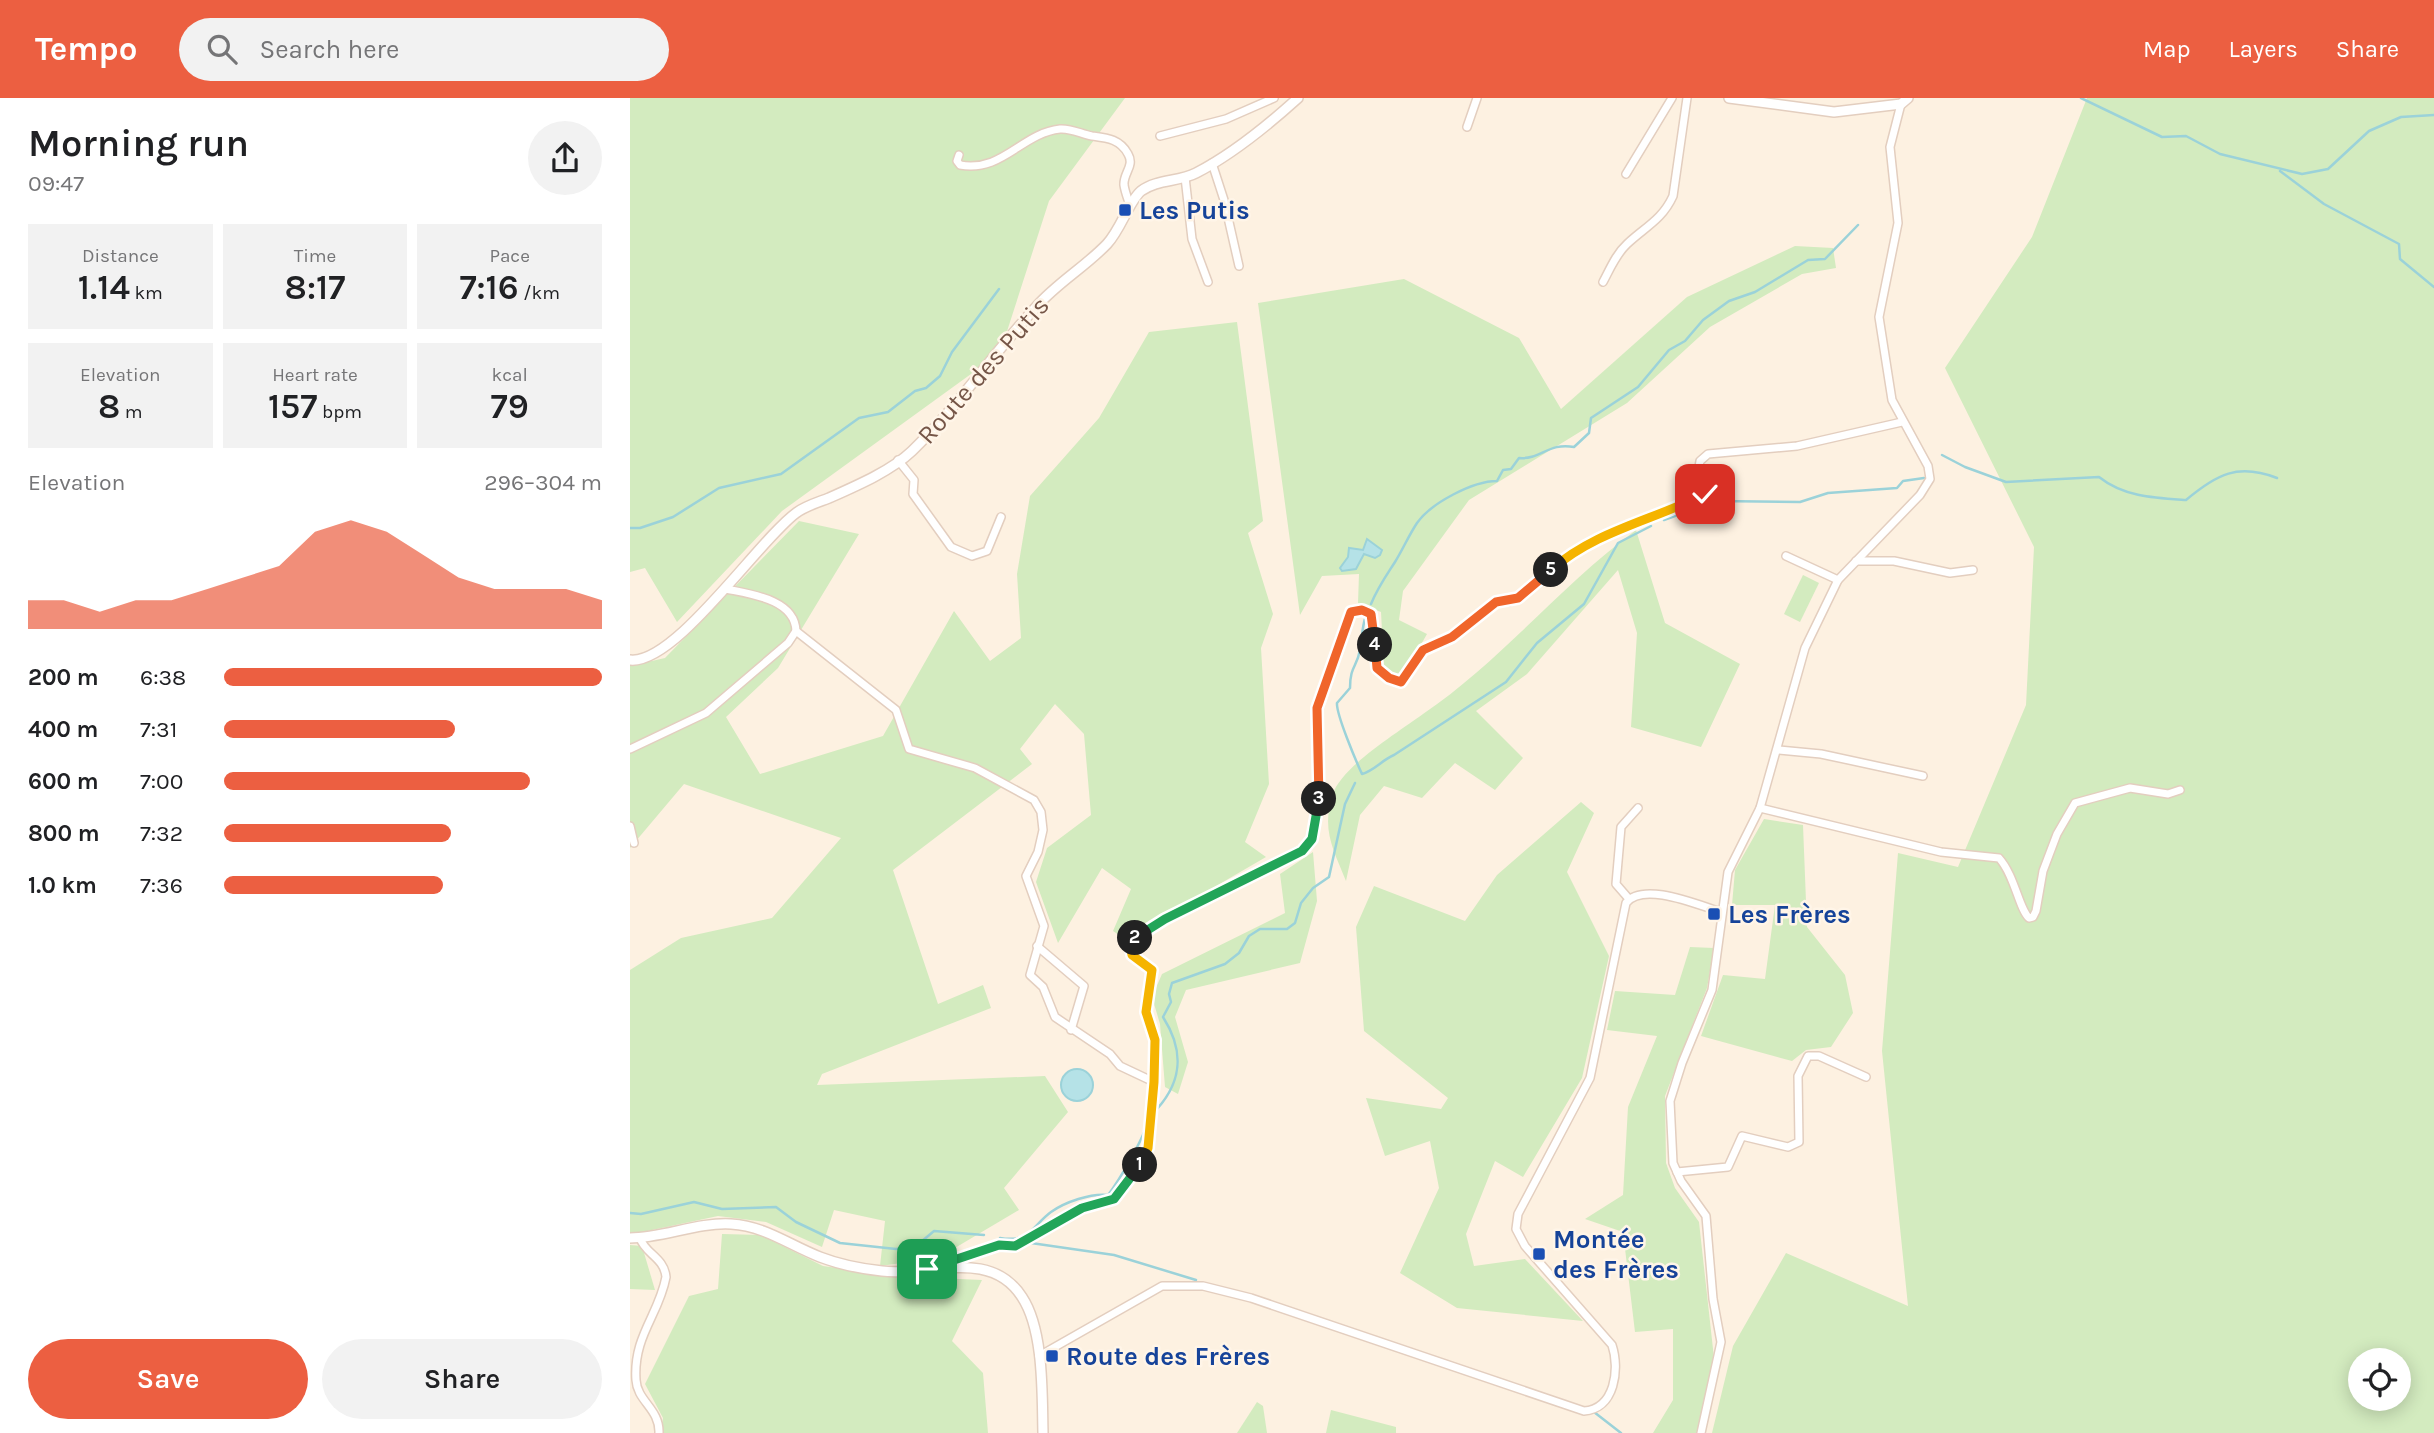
<!DOCTYPE html>
<meta charset="utf-8">
<style>
:root{--surface:#fff;--page:#f2f2f2;--text:#202124;--muted:#757577;--accent:#ec5f41}
body{margin:0;font-family:Karla,sans-serif;background:var(--page);color:var(--text);height:100vh;display:flex;flex-direction:column;font-size:26px;white-space:nowrap}
*{box-sizing:border-box;margin:0}
p{font-size:23px;color:var(--muted)}
.icon{flex:none;width:38px;height:38px;fill:none;stroke:currentColor;stroke-width:2;stroke-linecap:round;stroke-linejoin:round}
.map{position:relative;flex:1;overflow:hidden}
.details{display:flex;flex-direction:column;background:var(--surface);width:630px}
.details>*{flex:none}
.controls{position:absolute;left:1718px;top:1250px;display:grid;gap:14px}
.controls a{display:grid;place-items:center;width:63px;height:63px;border-radius:50%;background:var(--surface);box-shadow:0 4px 18px #0003;font-size:35px}
.pin{position:absolute;display:grid;place-items:center;width:60px;height:60px;color:#fff;margin:-30px;border-radius:14px;box-shadow:0 4px 10px #0006}
.km{position:absolute;width:35px;height:35px;margin:-18px;border-radius:50%;background:#222;color:#fff;font-size:19px;line-height:35px;text-align:center}
.round{display:grid;place-items:center;flex:none;width:74px;height:74px;border-radius:37px;background:var(--page)}
.overview{display:flex;align-items:center;justify-content:space-between;height:119px;padding:0 28px}
h1{font-size:38px;font-weight:600;line-height:52px}
.figures{display:grid;grid-template-columns:repeat(3,1fr);gap:10px;height:119px;padding:7px 28px}
.figures div{display:grid;align-content:center;border-radius:0px;background:var(--page);text-align:center}
.figures b{font-size:35px;font-weight:600}
.figures small{font-size:19px;font-weight:400}
.figures p{font-size:19px}
.chart{height:196px;padding:14px 28px}
.chart p{display:flex;justify-content:space-between}
.chart svg{width:100%;height:126px;margin-top:7px;fill:var(--accent);opacity:.7}
.cta{display:flex;gap:14px;margin-top:auto;padding:14px 28px}
.cta a{flex:1;height:80px;border-radius:42px;background:var(--accent);color:#fff;font-size:28px;font-weight:600;line-height:80px;text-align:center}
.cta a+a{background:var(--page);color:var(--text)}
ul{padding:0 28px;list-style:none;font-size:23px}
li{display:grid;grid-template-columns:112px 84px 1fr;align-items:center;height:52px}
li i{height:18px;border-radius:9px;background:var(--accent)}
header{display:flex;align-items:center;gap:42px;box-sizing:border-box;height:98px;padding:0 35px;background:var(--accent);color:#fff}
header strong{font-size:33px}
nav{display:flex;gap:38px;margin-inline-start:auto;font-size:24px}
.search{width:490px;height:63px;background:var(--page);display:flex;align-items:center;gap:18px;box-sizing:border-box;padding:0 24px;border-radius:38px;color:var(--muted);font-size:26px}
main{display:flex;flex:1;min-height:0}
.map>svg:first-child{display:block}
.green{fill:#d3ebbf;fill-rule:evenodd}
.water{fill:#b5e2e7;stroke:#9bd2d9;stroke-width:2}
.lines{fill:none;stroke-linecap:round;stroke-linejoin:round}
.stream{stroke:#9bd2d9;stroke-width:2.5}
.minor-casing{stroke:#e3cebf;stroke-width:10}
.tertiary-casing{stroke:#e3cebf;stroke-width:12}
.minor{stroke:#fff;stroke-width:7}
.tertiary{stroke:#fff;stroke-width:9}
.split-1-casing{stroke:#fff;stroke-width:14}
.split-2-casing{stroke:#fff;stroke-width:14}
.split-3-casing{stroke:#fff;stroke-width:14}
.split-4-casing{stroke:#fff;stroke-width:14}
.split-5-casing{stroke:#fff;stroke-width:14}
.split-6-casing{stroke:#fff;stroke-width:14}
.split-1{stroke:#22a559;stroke-width:9}
.split-2{stroke:#f5b400;stroke-width:9}
.split-3{stroke:#22a559;stroke-width:9}
.split-4{stroke:#f0652b;stroke-width:9}
.split-5{stroke:#f0652b;stroke-width:9}
.split-6{stroke:#f5b400;stroke-width:9}
.transit-dot{fill:#1a4fb4;stroke:#fff5e8;stroke-width:2.5}
.labels{text-anchor:middle;stroke-width:5;stroke-linejoin:round;paint-order:stroke}
.transit-label{font-size:26px;font-weight:bold;fill:#164399;stroke:#fff5e8;text-anchor:start}
.street-label{font-size:26px;fill:#755547;stroke:#fff5e8}
</style>
<header>
<strong>Tempo</strong>
<div class="search"><svg class="icon" aria-label="search" viewBox="0 0 24 24"><circle cx="10" cy="10" r="6"/><path d="M15 15l6 6"/></svg>Search here</div>
<nav><a>Map</a><a>Layers</a><a>Share</a></nav>
</header>
<main>
<section class="details">
<div class="overview"><div><h1>Morning run</h1><p>09:47</p></div><a class="round"><svg class="icon" aria-label="share" viewBox="0 0 24 24"><path d="M12 15V3M7 8l5-5 5 5M5 13v7h14v-7"/></svg></a></div>
<div class="figures">
<div><p>Distance</p><b>1.14<small> km</small></b></div>
<div><p>Time</p><b>8:17</b></div>
<div><p>Pace</p><b>7:16<small> /km</small></b></div>
</div>
<div class="figures">
<div><p>Elevation</p><b>8<small> m</small></b></div>
<div><p>Heart rate</p><b>157<small> bpm</small></b></div>
<div><p>kcal</p><b>79</b></div>
</div>
<div class="chart"><p><span>Elevation</span>296–304 m</p>
<svg viewBox="0 0 160 44" preserveAspectRatio="none"><path d="M0 44V34L10 34L20 38L30 34L40 34L50 30L60 26L70 22L80 10L90 6L100 10L110 18L120 26L130 30L140 30L150 30L160 34V44z"/></svg>
</div>
<ul>
<li><b>200 m</b>6:38<i style="width:100%"></i></li>
<li><b>400 m</b>7:31<i style="width:61%"></i></li>
<li><b>600 m</b>7:00<i style="width:81%"></i></li>
<li><b>800 m</b>7:32<i style="width:60%"></i></li>
<li><b>1.0 km</b>7:36<i style="width:58%"></i></li>
</ul>
<div class="cta"><a>Save</a><a>Share</a></div>
</section>
<div class="map">
<svg width="1804" height="1335" viewBox="0 0 1804 1335">
<rect width="100%" height="100%" fill="#fdf1e1"/>
<g class="green">
<path d="M0,0H495L419,103L370,255L152,413L47,524L15,470L0,474Z"/>
<path d="M1457,0H1804V1335H1082L1103,1248L1156,1155L1278,1208L1252,953L1268,755L1328,769L1396,607L1404,449L1315,270L1402,139ZM1731,1262H1769V1300H1731Z"/>
<path d="M1165,148L1203,150L1206,170L1172,176L1080,229L997,305L839,402L773,493L769,522L797,536L773,578L754,571L751,514L728,505L729,476L692,478L670,517L628,205L774,181L889,240L931,311L1057,199Z"/>
<path d="M607,224L633,423L618,435L643,516L631,550L639,686L615,744L636,759L495,841L483,833L501,791L472,770L428,845L406,784L417,750L461,717L454,636L425,606L390,651L402,666L263,772L308,906L353,887L361,910L192,976L187,987L415,978L438,1014L374,1090L389,1112L308,1160L250,1168L255,1123L204,1112L192,1149L136,1124L88,1118L8,1135L0,1134V872L51,840L142,820L211,740L54,686L0,750V568L35,560L169,423L229,436L148,570L96,619L130,676L253,638L324,513L360,563L391,540L387,476L400,398L469,320L519,234Z"/>
<path d="M1006,432L1035,525L1110,566L1071,649L1001,629L1007,535L988,472L897,576L846,613L893,660L865,692L825,665L792,700L754,688L730,717L716,783C703,751 691,731 703,696C711,669 770,633 793,616C871,563 930,488 1006,432Z"/>
<path d="M1173,477L1189,485L1170,524L1154,516Z"/>
<path d="M951,704L964,715L937,774L979,858L952,980L893,1079L865,1063L836,1136L844,1168L895,1161L953,1223L827,1210L770,1175L809,1090L800,1043L755,1058L736,1000L811,1011L818,1000L734,933L726,829L744,788L835,823L867,777Z"/>
<path d="M1134,721L1173,727L1177,829L1215,877L1223,915L1201,949L1176,952L1162,963L1071,938L1093,877L1135,881L1145,807H1102L1105,772Z"/>
<path d="M683,754L687,803L670,865L556,892L545,919L558,964L548,996L535,989L530,926L522,899L532,876L655,815L650,776Z"/>
<path d="M1060,849L1084,850L1077,890L1035,998L1036,1065L1045,1090L1069,1124L1084,1260L1067,1335H1023L1043,1302V1231L1005,1234L993,1134L955,1121L993,1097L998,1009L1027,938L977,932L985,893L1045,897Z"/>
<path d="M92,1136L131,1137L193,1168L263,1178L352,1182L322,1243L353,1275L358,1335H31L33,1320L15,1286L59,1198L88,1191Z"/>
<path d="M0,1147L12,1148L25,1192L0,1191Z"/>
<path d="M627,1304L633,1308L637,1335H607Z"/>
<path d="M701,1312L766,1329V1335H696Z"/>
</g>
<g class="water">
<path d="M737,441L752,452L750,457L745,460L734,456L726,471L712,473L710,470L718,459L719,450L733,452Z"/>
<circle cx="447" cy="987" r="16"/>
</g>
<g class="lines">
<g class="stream">
<path d="M1451,0L1532,39L1556,38L1590,56L1672,76L1698,71L1739,33L1771,19L1804,17"/>
<path d="M1650,73L1694,106L1769,146L1770,161L1804,189"/>
<path d="M1312,357L1335,369L1376,384L1469,379C1494,399 1525,400 1556,402C1587,376 1608,365 1647,380"/>
<path d="M1034,422L1086,403L1170,404L1198,395L1267,390L1273,383L1294,380"/>
<path d="M0,430H10L43,419L89,390L151,376L229,320L258,314L285,293L296,290L310,278L322,254L369,191"/>
<path d="M741,506C748,489 756,478 765,464C773,451 779,437 787,425C801,405 843,383 867,383L873,372L881,371L889,360C910,362 919,344 944,349L959,335L961,320L1008,289L1039,252L1055,243L1073,222L1099,203L1125,194L1178,162L1195,161L1228,127"/>
<path d="M736,517C732,529 732,539 730,552C727,569 720,568 720,590L707,605C706,616 726,663 732,676C745,672 752,662 764,657L876,584L907,545L954,506L988,445L1021,428"/>
<path d="M527,1011C553,982 554,952 533,919L541,904L539,896L542,885L595,866L609,855L619,838L630,831H657L665,825L671,805L683,790L699,779L715,706L725,685"/>
<path d="M0,1115L11,1116L64,1104L92,1111L146,1109L166,1124L210,1145L266,1151L285,1149L304,1133L354,1137"/>
<path d="M370,1140C400,1145 402,1128 421,1114C435,1104 461,1095 478,1097C489,1083 514,1040 518,1023"/>
<path d="M401,1145L484,1157L566,1182"/>
<path d="M964,1314L991,1335"/>
</g>
<g class="minor-casing">
<g id="minor">
<path d="M837,29L847,0"/>
<path d="M530,38L596,21L644,0"/>
<path d="M329,57L327,63L330,67C372,75 392,35 430,31C441,30 451,36 462,38C477,40 490,41 498,56C505,68 493,75 494,87C495,94 498,101 500,108"/>
<path d="M582,65L594,102L609,168"/>
<path d="M996,76L1042,0"/>
<path d="M555,79L562,141L578,184"/>
<path d="M973,184C980,171 986,156 997,146C1015,129 1032,122 1043,98L1057,0"/>
<path d="M268,362L284,382L283,396L321,449L342,458L357,453L371,419"/>
<path d="M1156,458L1208,482"/>
<path d="M1226,463H1264L1320,475L1343,472"/>
<path d="M96,491C120,496 165,501 166,533L266,612L279,651L345,670L404,702L411,714L413,732L408,754L396,778L414,828L400,877L413,889L425,919L480,956L490,968L524,984"/>
<path d="M0,651L76,615L158,545L166,533"/>
<path d="M1149,652L1191,656L1293,678"/>
<path d="M1130,710L1311,754L1369,760C1385,778 1389,811 1399,820L1403,819L1406,813L1413,773L1427,736L1445,705L1500,690L1538,696L1550,692"/>
<path d="M0,728L4,745"/>
<path d="M999,801L986,786L991,729L1008,710"/>
<path d="M407,848L454,888L441,932"/>
<path d="M1047,1074L1098,1069L1112,1038L1158,1049L1169,1044L1168,978L1178,958H1189L1236,979"/>
<path d="M10,1140C15,1156 34,1159 36,1179C29,1217 3,1238 6,1282C7,1303 30,1311 29,1335"/>
<path d="M301,1169L369,1147L385,1148L451,1109L484,1101L509,1069L518,1050L521,1025L525,942L516,914L522,872L502,857L500,845L535,821L678,748L684,734L689,704L687,610L721,514L732,512L741,516L747,570L759,580L771,584L793,552L822,539L866,504H878L888,500L949,451L998,427L1075,396L1080,384L1069,369L1070,363L1078,356L1167,348L1272,324"/>
<path d="M409,1258L532,1188H573L621,1200L954,1313C985,1311 990,1271 982,1247L895,1148L886,1131L888,1116L960,980L996,805C1013,783 1068,807 1091,814"/>
<path d="M1071,1335L1091,1244L1083,1201L1076,1118L1051,1083L1043,1065L1040,1003L1052,965L1082,892L1098,774L1130,710L1175,550L1208,482L1290,397L1300,381L1298,368L1262,302L1249,219L1268,125L1260,49L1271,6"/>
</g>
</g>
<g class="tertiary-casing">
<g id="tertiary">
<path d="M1099,0L1204,14L1271,6L1278,0"/>
<path d="M0,562C45,567 128,443 166,415C175,408 189,404 199,400C226,388 261,373 282,353C328,308 363,256 406,209C427,185 455,169 477,146C491,131 499,103 511,93C527,81 549,84 566,75C603,56 637,28 668,0"/>
<path d="M0,1140C33,1140 68,1124 101,1126C135,1128 159,1147 190,1159C208,1166 233,1171 252,1173C299,1179 360,1149 392,1199C414,1232 412,1296 413,1335"/>
</g>
</g>
<use href="#minor" class="minor"/>
<use href="#tertiary" class="tertiary"/>
</g>
<g class="lines">
<g class="split-1-casing">
<path id="split-1" d="M297,1171L369,1147L385,1148L452,1110L484,1101L510,1067"/>
</g>
<g class="split-2-casing">
<path id="split-2" d="M505,840L500,845L502,857L522,872L516,914L525,942L524,984L518,1050L510,1067"/>
</g>
<g class="split-3-casing">
<path id="split-3" d="M505,840L535,821L672,753L682,741L689,701"/>
</g>
<g class="split-4-casing">
<path id="split-4" d="M689,701L687,610L721,514L732,512L741,516L745,547"/>
</g>
<g class="split-5-casing">
<path id="split-5" d="M745,547L747,570L759,580L771,584L793,552L822,539L866,504L888,500L921,472"/>
</g>
<g class="split-6-casing">
<path id="split-6" d="M921,472C965,433 1024,422 1075,396"/>
</g>
<use href="#split-1" class="split-1"/>
<use href="#split-2" class="split-2"/>
<use href="#split-3" class="split-3"/>
<use href="#split-4" class="split-4"/>
<use href="#split-5" class="split-5"/>
<use href="#split-6" class="split-6"/>
</g>
<g class="transit-dot">
<rect x="488" y="105" width="14" height="14" rx="3.5"/>
<rect x="1077" y="809" width="14" height="14" rx="3.5"/>
<rect x="902" y="1149" width="14" height="14" rx="3.5"/>
<rect x="415" y="1251" width="14" height="14" rx="3.5"/>
</g>
<g class="labels">
<g class="transit-label">
<text x="509" y="121">Les Putis</text>
<text x="1098" y="825">Les Frères</text>
<text x="923" y="1150">Montée<tspan x="923" dy="30">des Frères</tspan></text>
<text x="436" y="1267">Route des Frères</text>
</g>
<g class="street-label">
<text transform="translate(353 272) rotate(-49)" y="9">Route des Putis</text>
</g>
</g>
</svg>
<div class="controls">
<a><svg class="icon" aria-label="locate" viewBox="0 0 24 24"><circle cx="12" cy="12" r="6"/><path d="M12 2v4M12 18v4M2 12h4M18 12h4"/></svg></a>
</div>
<div class="pin" style="left:297px;top:1171px;background:#1e9e55"><svg class="icon" aria-label="arrive" viewBox="0 0 24 24"><path d="M6 21V4h12l-3 4 3 4H6"/></svg></div>
<div class="pin" style="left:1075px;top:396px;background:#d93025"><svg class="icon" aria-label="check" viewBox="0 0 24 24"><path d="M5 12l5 5 9-10"/></svg></div>
<b class="km" style="left:510px;top:1067px">1</b>
<b class="km" style="left:505px;top:840px">2</b>
<b class="km" style="left:689px;top:701px">3</b>
<b class="km" style="left:745px;top:547px">4</b>
<b class="km" style="left:921px;top:472px">5</b>
</div>
</main>
